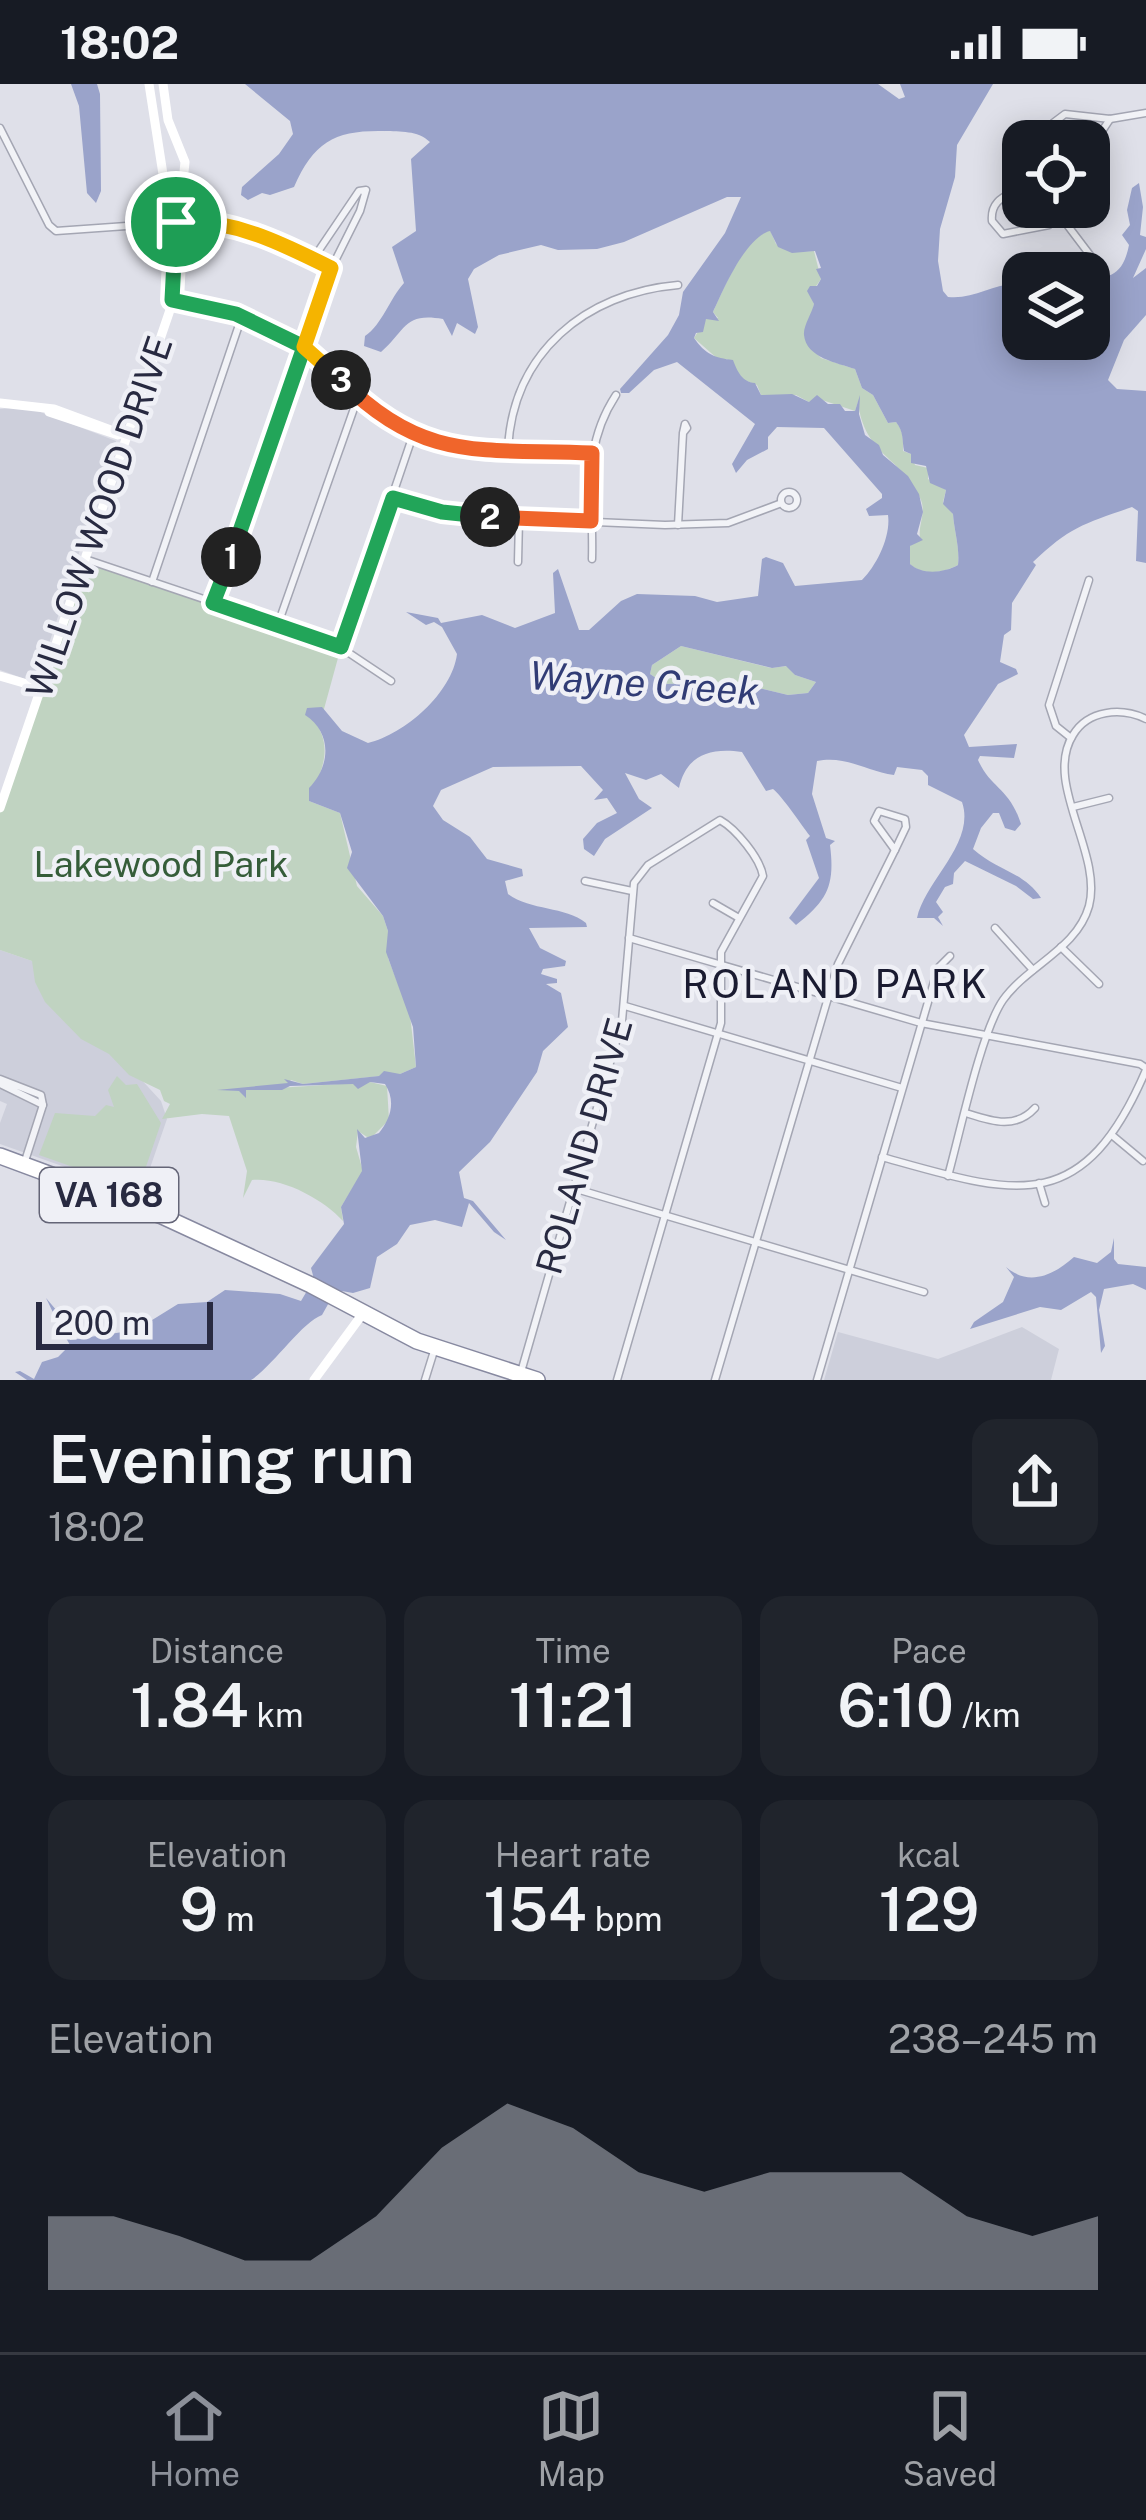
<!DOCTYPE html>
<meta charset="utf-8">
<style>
:root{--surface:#171b24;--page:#20242c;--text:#f1f3f6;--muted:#9ea1a6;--line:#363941;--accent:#8c9099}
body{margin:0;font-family:"Public Sans",sans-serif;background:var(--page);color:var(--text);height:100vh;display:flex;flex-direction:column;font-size:45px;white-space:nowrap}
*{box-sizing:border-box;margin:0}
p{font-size:39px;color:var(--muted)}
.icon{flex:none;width:66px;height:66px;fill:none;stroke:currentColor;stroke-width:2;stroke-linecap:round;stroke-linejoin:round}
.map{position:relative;height:1296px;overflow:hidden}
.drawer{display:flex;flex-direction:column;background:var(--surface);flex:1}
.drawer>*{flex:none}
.tools{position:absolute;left:1002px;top:36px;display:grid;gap:24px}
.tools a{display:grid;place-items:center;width:108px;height:108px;border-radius:24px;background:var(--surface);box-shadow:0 6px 30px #0003;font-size:60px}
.scale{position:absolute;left:36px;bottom:30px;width:177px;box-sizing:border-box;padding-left:12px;border:6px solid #282a41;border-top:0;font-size:33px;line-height:42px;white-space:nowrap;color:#282a41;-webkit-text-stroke:9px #eff0f6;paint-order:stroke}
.pin{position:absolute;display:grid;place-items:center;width:102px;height:102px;color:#fff;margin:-51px;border:6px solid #fff;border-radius:50%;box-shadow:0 3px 12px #0007}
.km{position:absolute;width:60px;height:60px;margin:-30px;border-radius:50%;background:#222;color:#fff;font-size:33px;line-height:60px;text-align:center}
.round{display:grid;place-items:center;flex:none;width:126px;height:126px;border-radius:24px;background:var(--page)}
.summary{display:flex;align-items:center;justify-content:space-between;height:204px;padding:0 48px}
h1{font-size:66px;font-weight:600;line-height:90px}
.metrics{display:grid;grid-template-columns:repeat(3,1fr);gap:18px;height:204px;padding:12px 48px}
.metrics div{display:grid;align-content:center;border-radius:24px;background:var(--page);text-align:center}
.metrics b{font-size:60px;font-weight:600}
.metrics small{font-size:33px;font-weight:400}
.metrics p{font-size:33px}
.chart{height:336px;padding:24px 48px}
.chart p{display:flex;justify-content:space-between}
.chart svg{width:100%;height:216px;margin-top:12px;fill:var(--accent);opacity:.7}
.status{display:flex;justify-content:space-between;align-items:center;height:84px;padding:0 60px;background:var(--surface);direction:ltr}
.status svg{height:33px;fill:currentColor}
.tab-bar{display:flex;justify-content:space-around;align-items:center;height:168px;border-top:3px solid var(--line);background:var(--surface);font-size:33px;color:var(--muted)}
.tab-bar a{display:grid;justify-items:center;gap:6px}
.tab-bar .selected{color:var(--accent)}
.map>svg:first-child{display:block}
.built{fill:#cdcfdb}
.green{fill:#c0d3c1}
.water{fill:#9aa3ca;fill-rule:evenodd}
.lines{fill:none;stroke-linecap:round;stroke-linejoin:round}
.street-casing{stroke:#a4a6b3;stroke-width:9}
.highway-casing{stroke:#8789a0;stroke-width:18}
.street{stroke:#f2f3f7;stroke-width:6}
.secondary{stroke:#fff;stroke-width:9}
.highway{stroke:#fff;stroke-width:15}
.split-1-casing{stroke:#fff;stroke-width:24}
.split-2-casing{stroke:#fff;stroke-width:24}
.split-3-casing{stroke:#fff;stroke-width:24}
.split-4-casing{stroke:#fff;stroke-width:24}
.split-1{stroke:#22a559;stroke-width:15}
.split-2{stroke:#22a559;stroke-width:15}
.split-3{stroke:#f0652b;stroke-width:15}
.split-4{stroke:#f5b400;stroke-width:15}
.labels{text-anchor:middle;stroke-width:9;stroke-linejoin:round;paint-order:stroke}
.shield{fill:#eff0f6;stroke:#646577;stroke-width:3}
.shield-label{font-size:33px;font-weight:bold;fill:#282a41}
.street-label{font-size:36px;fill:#282a41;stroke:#eff0f6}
.park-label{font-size:36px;fill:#355d39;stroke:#eff0f6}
.water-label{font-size:39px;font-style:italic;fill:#313c75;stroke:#eff0f6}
.neighbourhood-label{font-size:39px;letter-spacing:3px;fill:#1a1b31;stroke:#eff0f6}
</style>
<div class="status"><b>18:02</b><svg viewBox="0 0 49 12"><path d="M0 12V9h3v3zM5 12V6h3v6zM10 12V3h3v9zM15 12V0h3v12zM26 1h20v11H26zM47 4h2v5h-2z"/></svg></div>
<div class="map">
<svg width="1146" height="1296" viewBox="0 0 1146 1296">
<rect width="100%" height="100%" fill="#dfe0e9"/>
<g class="built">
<path d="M10,324L35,326L116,357L36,599L0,586V325Z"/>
<path d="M0,866L32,877L161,1017L167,1035L141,1110L0,1060V1039L7,1020L0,1017Z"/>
<path d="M1022,1243L1059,1265L1051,1296H824L838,1248L938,1275Z"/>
</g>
<g class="green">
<path d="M770,146L776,160L792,168L814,167L821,195L810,211L814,220L806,257L821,274L855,285L862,304L873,311L888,339L896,338C904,347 903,356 903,367L911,370L915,381L928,384V395L946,406L943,418L953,430C954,446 960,464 958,481C944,489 922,492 910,480V462L920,453C918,442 926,429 921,416C904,374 864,372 858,318L855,327L819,315L809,318L796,311H761L757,301L744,296L727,275L719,276L694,254L706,235L718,234L713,228C724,204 744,154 770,146Z"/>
<path d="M85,475L341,563L324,625L313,635C335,664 321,687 309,717L340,729L357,802L383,832L388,847V874L410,931L416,983L400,990L303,1000L291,996L287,1000L230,1007L370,998L387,1002L389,1036L370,1055L358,1047L356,1063L363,1087L341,1123L343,1137C323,1115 282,1093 252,1096L243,1114L247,1087L229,1032L202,1030L162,1035L170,1020L164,1017L160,1006L129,991L109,970L81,955L45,918L35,898L32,877L0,866V724Z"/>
<path d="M681,562L771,584L787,582L795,591L816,598L808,609L788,611L734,598L665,600L650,590L652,581Z"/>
<path d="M117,992L126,1001L137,1000L161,1039L138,1106L39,1071L55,1029L95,1032L106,1021L114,1023L108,1006Z"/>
</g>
<g class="water">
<path d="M71,0H97L100,10L101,107L96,119L87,109L79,22Z"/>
<path d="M245,0H878L899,15L905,13L900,0H993L957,61L955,93L940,145L938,177L943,207L948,213C972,216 992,200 1016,200L1021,213L1016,232L1023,240V255H1089C1089,241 1084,216 1091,204C1102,186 1121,201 1129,161L1122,151L1130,141L1127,126L1132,104L1139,99L1143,123L1140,151L1146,153V165L1133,194L1146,184V231L1124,256L1108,296L1117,305L1146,307V479L1136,477L1138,427L1132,423C1083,440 1070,443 1033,478L1036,481L1012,519L1011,546L1004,551L1000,578L1016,585L1018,590L998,600L964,651L969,663L1017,660L1014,674L980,672L978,676C991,705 1009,703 1021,740L1015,747L1005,744L999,729H993L981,744L973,765C996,786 1024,788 1041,814L1033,815L1016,802L965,777L954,789L953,800L945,803L936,818L943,828L938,833L943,842L934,834H917C925,797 976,759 962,718L928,701V692L922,686L897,683L894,691C866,687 845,671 817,677L812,710L826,754L835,757L830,761C835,801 828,816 796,841L789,834L819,794L806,756L810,752C800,739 782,712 773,705L766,707L742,668C709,663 686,672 679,704L661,690L646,696L625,689L639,715L652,724L605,755L594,772L584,765L583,755L597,739L617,729L607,714L594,716L603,706L581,682L493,683L441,706L433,722L443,736L470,753L487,775L522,785L523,792L505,797L508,810C531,827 565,822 586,839L587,843L529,844L540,864L566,877L565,882L543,885L541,890L557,895V899L546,900L561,909L568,943L543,967L537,988L490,1058L459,1088L464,1114L473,1117L506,1156L494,1148L469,1119L462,1143L435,1136L410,1141L397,1160L377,1173L370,1204L353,1209L336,1206L322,1231C302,1238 273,1282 251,1296H27L15,1288L20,1287L34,1295L42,1278L58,1273L70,1261C61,1246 53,1228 46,1214L63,1234L70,1256L136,1246L178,1220L207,1218L225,1206L280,1210L301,1217L314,1195L311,1184L344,1140L341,1123L362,1087L357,1045L365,1054L379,1049C391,1034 396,1017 385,1000L370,998L358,1005L353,1000L290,1002L282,1006H246V1014L239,1007L217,1006L288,999L284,995L303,1000L379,992L384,987L400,990L416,983L413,943L386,868L388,847L383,832L347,784L352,768L340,729L309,717V704C330,683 333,649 305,631L307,624L322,623L342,647L368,659C405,650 452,609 457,570L442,543L434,538L426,541L406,528L438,534L441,539L482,531L515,544L555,529L553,489L558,485L579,546H589L621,517L637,510L695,512L717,518L758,512L762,475L766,473L783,479L795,502L862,496C877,481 891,452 888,431L869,432L866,425L882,414V410L824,344L777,343L768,353V365L747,376L736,389L732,380L755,340L677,278L654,286L629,309H621L620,305L668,251L679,231L683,208L725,149L741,113H727L624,158L597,165L558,166L541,161L499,171L474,185L468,195L478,243L475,250L457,239L452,252L443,235C404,228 406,246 381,268L364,262L365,252C382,241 390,214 404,199L392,163L416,147L411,75L430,58C417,46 401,48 384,47C336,46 314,57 294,103L270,111L262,109L248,116L241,111L242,103L279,70L293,50L290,37ZM770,147L778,163L792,169L815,167L821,184L816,185L821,195L817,202H810L807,207L814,220C812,229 803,242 804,251C806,274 838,279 855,285L862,304L873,311L888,339L896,338C904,348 902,356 904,367L911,370V379L926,382L930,399L946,406L943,420L953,430C954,446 960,464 958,481C944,489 922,491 910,480V462L923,456L917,450L923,428L919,410L908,392L883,371L879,361L865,351L859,330L860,311L855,327H845L840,320H828L817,311L809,318L792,310L761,311L755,299C742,298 737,287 733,276C715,274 705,270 694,254L696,249L703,248L706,235L719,237L713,228C722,209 745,153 770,147ZM681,562L772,584L786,582L795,591L816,598L808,609L788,611L734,598L665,600L650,590L652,581Z"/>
<path d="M1114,1154V1175L1118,1180L1146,1183V1206L1133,1200L1104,1205L1099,1226L1105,1262L1101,1269L1096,1213L1091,1208L1061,1226L1040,1223L970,1245L974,1238L1003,1218L1014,1193L1006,1183C1029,1203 1054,1191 1074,1173L1097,1179L1111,1168Z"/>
</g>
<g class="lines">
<g class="street-casing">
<g id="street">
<path d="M0,44L49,141L56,147L197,137L285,159L331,184"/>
<path d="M1051,57L1053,39L1065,30L1110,35L1146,29"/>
<path d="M1089,67L1110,35"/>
<path d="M1023,102C1007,112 990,115 992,137L1003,150L1049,141L1069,123"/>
<path d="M1064,128L1068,142L1090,171"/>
<path d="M173,216C227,223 283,242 324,279C351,304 375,334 409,349C464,374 533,366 592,369"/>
<path d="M508,365C513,269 585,209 678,201"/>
<circle cx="789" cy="416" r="8"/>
<path d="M393,414L430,425L482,433L665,441L728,439L779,420"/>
<path d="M678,441L683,349L687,344L685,340L683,349"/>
<path d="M85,475L334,559L391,597"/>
<path d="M592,475C594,413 580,366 616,311"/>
<path d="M518,478L519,435"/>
<path d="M152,498L242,232"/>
<path d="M213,519L328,191L360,127L366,106L359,107L313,175"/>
<path d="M278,540L358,313"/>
<path d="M341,563L413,351"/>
<path d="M1071,654L1056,642L1049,621L1089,496"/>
<path d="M1073,723L1109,714"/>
<path d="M879,727L905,735L906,743L895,766L874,737Z"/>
<path d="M585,797L632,807"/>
<path d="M713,819L739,834"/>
<path d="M995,844L1033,886"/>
<path d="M629,854L921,939L1140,980L1146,984"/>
<path d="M1061,863L1099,900"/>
<path d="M625,922L902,1004"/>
<path d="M0,995L41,1011L43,1021L0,1000"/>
<path d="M966,1029C991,1037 1015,1046 1035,1024"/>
<path d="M1113,1052L1143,1077"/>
<path d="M882,1073C1014,1110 1082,1136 1146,986"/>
<path d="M25,1077L43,1021"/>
<path d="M948,1092C960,1049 981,948 1003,916C1028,881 1077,865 1089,822C1103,769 1043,699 1073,651C1088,626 1121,623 1146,635"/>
<path d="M1039,1099L1045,1119"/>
<path d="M573,1104L924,1208"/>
<path d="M521,1288L622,937L634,799L648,781L720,736C736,745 760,774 763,792L721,868V939L617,1296"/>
<path d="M425,1296L434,1267"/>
<path d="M715,1296L838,880L895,766"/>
<path d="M817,1296L938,884L950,872"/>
</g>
</g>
<g class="highway-casing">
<path id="highway" d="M0,1072L162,1132L311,1201L417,1257L537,1296"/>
</g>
<use href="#street" class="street"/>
<g class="secondary">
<path d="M149,0L169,129L176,138"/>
<path d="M0,319L54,325L127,352"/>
<path d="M49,328L118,351"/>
<path d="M0,592L41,604"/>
<path d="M0,724L170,226L185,78L168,36L163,0"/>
<path d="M314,1296L364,1228"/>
</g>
<use href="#highway" class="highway"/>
</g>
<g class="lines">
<g class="split-1-casing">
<path id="split-1" d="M176,138L172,216L236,230L304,263L231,473"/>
</g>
<g class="split-2-casing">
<path id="split-2" d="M231,473L213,519L341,563L393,414L442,428L490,433"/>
</g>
<g class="split-3-casing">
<path id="split-3" d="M341,296C424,380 483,364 592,369L591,437L490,433"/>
</g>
<g class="split-4-casing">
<path id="split-4" d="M176,138C232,134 283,160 331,184L304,263L341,296"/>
</g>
<use href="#split-1" class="split-1"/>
<use href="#split-2" class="split-2"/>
<use href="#split-3" class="split-3"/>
<use href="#split-4" class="split-4"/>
</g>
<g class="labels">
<rect class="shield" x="40" y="1084" width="138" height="54" rx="9"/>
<g class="shield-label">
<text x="109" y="1123">VA 168</text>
</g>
<g class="street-label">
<text transform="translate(99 433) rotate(-71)" y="13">WILLOW WOOD DRIVE</text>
<text transform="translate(584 1062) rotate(-74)" y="13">ROLAND DRIVE</text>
</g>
<g class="park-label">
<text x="161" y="793">Lakewood Park</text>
</g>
<g class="water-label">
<text transform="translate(644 599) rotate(4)" y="14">Wayne Creek</text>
</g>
<g class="neighbourhood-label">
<text x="836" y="914">ROLAND PARK</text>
</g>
</g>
</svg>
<div class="tools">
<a><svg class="icon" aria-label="locate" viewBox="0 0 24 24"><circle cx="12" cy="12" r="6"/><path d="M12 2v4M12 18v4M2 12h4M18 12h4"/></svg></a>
<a><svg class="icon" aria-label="layers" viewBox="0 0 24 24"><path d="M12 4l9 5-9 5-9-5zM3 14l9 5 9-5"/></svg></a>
</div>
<div class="scale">200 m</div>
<div class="pin" style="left:176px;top:138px;background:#1e9e55"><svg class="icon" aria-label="arrive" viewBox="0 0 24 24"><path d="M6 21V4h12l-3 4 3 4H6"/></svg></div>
<b class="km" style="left:231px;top:473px">1</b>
<b class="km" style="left:490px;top:433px">2</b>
<b class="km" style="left:341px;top:296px">3</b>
</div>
<section class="drawer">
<div class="summary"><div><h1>Evening run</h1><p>18:02</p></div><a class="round"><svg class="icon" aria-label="share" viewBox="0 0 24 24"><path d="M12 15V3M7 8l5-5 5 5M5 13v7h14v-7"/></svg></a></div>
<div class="metrics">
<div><p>Distance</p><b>1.84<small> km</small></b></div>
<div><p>Time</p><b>11:21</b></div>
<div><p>Pace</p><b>6:10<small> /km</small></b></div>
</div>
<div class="metrics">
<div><p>Elevation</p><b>9<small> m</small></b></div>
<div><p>Heart rate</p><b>154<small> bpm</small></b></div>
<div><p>kcal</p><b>129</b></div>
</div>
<div class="chart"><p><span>Elevation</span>238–245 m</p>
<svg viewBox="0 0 160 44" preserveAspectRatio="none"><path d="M0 44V29L10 29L20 33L30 38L40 38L50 29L60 15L70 6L80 11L90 20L100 24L110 20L120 20L130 20L140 29L150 33L160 29V44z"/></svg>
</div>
</section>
<nav class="tab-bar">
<a class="selected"><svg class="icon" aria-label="home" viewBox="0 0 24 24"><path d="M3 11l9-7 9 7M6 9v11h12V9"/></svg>Home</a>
<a><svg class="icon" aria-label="map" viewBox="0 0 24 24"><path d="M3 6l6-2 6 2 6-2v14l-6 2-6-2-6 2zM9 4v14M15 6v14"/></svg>Map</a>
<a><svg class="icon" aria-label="saved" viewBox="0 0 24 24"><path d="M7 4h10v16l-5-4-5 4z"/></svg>Saved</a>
</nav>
